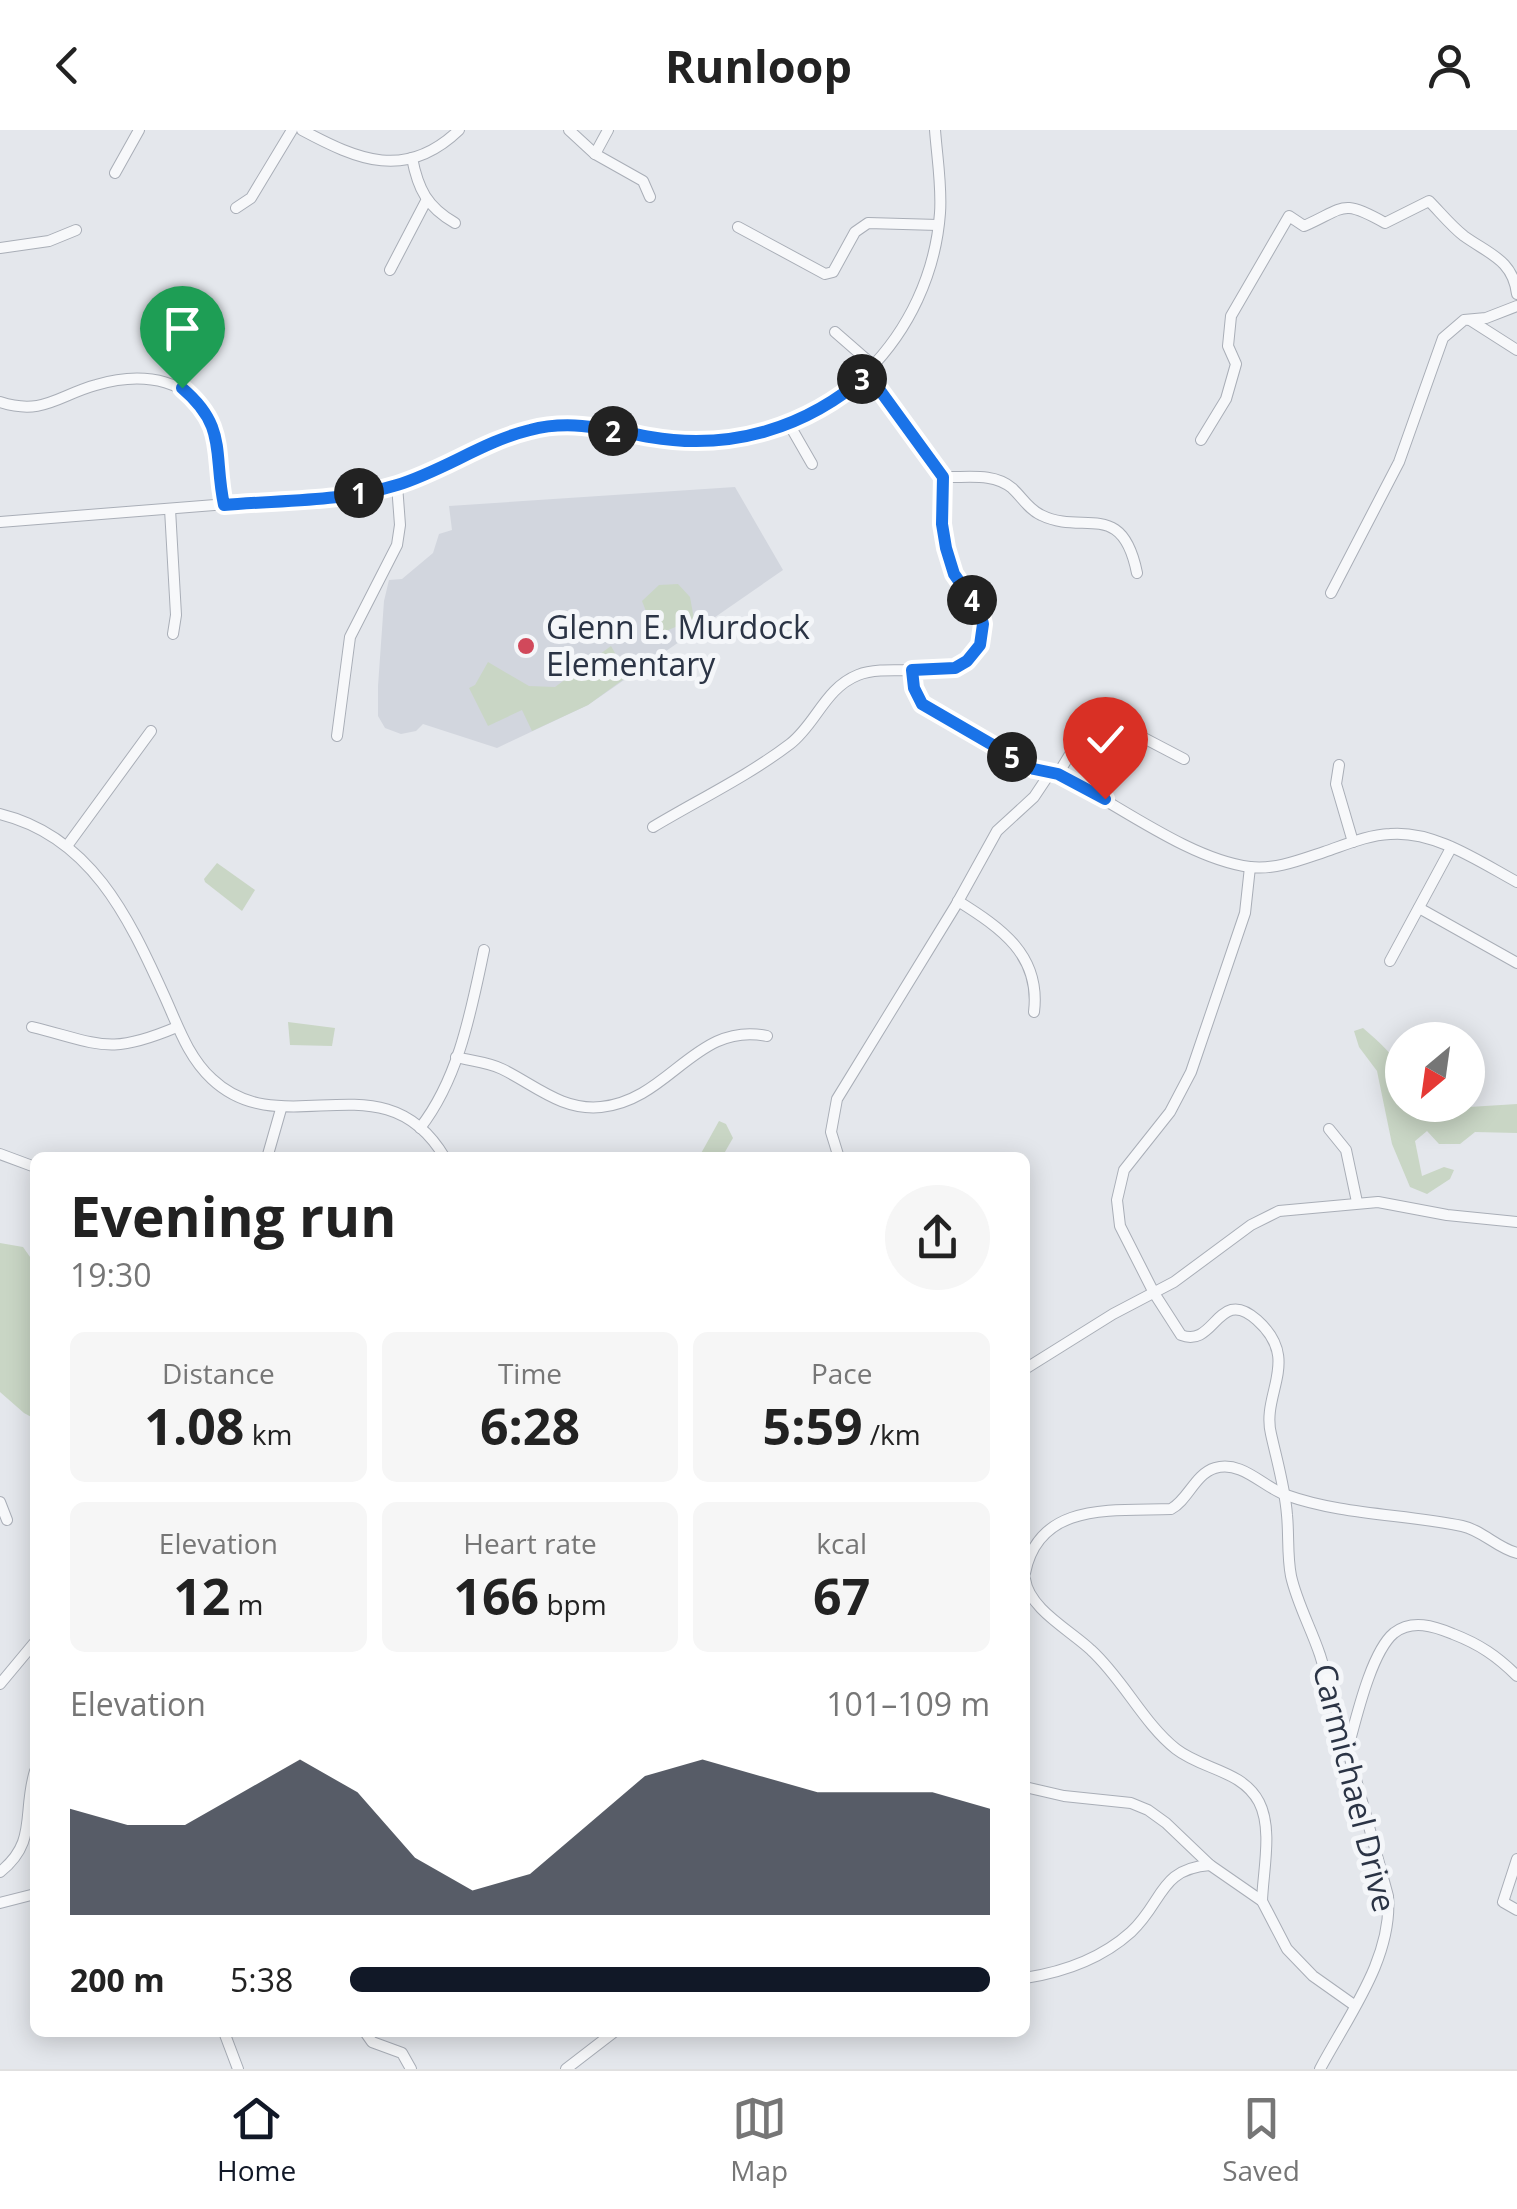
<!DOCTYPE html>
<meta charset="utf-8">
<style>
:root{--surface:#fff;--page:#f6f6f6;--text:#222;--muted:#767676;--line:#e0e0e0;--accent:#111827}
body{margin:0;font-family:"Open Sans",sans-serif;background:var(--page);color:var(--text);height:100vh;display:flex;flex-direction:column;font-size:38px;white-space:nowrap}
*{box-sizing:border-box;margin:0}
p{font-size:32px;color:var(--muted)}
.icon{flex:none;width:55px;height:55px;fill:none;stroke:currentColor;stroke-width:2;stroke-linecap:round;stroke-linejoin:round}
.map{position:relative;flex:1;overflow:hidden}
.sheet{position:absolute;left:30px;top:1022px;width:1000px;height:885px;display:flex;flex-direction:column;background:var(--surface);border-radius:15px;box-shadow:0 5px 25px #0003}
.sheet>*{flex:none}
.needle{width:65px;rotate:209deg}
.tools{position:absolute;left:1385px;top:892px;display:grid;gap:20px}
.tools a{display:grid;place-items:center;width:100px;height:100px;border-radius:50%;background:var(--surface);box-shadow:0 5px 25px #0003;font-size:50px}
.pin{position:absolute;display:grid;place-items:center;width:85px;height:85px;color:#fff;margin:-102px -42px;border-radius:50% 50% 50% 0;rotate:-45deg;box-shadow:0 0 10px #0007}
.pin .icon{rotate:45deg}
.km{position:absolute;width:50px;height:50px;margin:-25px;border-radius:50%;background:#222;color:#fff;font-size:28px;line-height:50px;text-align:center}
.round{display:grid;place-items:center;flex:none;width:105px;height:105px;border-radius:52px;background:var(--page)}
.headline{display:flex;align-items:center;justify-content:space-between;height:170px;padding:0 40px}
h1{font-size:55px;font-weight:700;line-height:75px}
.metrics{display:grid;grid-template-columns:repeat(3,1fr);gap:15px;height:170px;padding:10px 40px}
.metrics div{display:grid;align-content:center;border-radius:15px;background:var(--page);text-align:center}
.metrics b{font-size:50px;font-weight:700}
.metrics small{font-size:28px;font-weight:400}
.metrics p{font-size:28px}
.chart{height:280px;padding:20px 40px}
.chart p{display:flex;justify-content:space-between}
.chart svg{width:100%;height:180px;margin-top:10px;fill:var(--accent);opacity:.7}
ul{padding:0 40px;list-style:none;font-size:32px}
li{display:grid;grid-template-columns:160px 120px 1fr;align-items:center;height:75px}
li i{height:25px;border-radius:12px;background:var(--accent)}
header{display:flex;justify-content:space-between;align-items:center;height:130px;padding:0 40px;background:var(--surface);font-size:45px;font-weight:700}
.menu{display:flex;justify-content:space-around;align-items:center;height:140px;border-top:2px solid var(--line);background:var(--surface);font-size:28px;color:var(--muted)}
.menu a{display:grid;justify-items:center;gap:5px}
.menu .active{color:var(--accent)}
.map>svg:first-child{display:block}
.built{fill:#d2d6de}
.green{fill:#c9d6c5}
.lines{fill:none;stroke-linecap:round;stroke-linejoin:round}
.minor-casing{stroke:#a9aeb7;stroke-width:12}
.minor{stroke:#f7f8fa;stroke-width:10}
.route-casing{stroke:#fff;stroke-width:20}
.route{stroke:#1a73e8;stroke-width:12}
.poi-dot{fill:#d1495b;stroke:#f4f6f9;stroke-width:4}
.labels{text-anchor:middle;stroke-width:10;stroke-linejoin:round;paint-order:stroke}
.poi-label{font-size:32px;fill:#2b3445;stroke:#f4f6f9;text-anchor:start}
.street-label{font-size:32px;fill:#2b3445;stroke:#f4f6f9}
</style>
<header><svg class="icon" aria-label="back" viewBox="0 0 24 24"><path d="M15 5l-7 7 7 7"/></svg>Runloop<svg class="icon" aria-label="person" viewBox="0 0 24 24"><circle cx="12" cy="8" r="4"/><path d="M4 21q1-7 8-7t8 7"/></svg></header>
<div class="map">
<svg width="1517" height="1939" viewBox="0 0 1517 1939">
<rect width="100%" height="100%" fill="#e4e7ec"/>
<path class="built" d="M735,357L783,440L588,575L497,618L423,594L416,601L401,604L385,598L378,586V556L384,471L389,450L402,449L433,423L439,404L452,400L449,376Z"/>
<g class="green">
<path d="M678,454L690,467L694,489L659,504L654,502L642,471L659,455Z"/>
<path d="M611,516L628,546L588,575L532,601L522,580L488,596L469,558L475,555L488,532L529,556L555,557Z"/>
<path d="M217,733L255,760L242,781L205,752L204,749Z"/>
<path d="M288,892L335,898L332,916L290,915Z"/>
<path d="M1363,898C1395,926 1402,931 1402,975L1469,977L1517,974V1003L1475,1002L1460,1014H1439L1427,1001L1415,1011L1422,1046L1444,1037L1454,1040L1450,1049L1427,1064L1410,1057L1392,1014L1377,941L1359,917L1354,901Z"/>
<path d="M719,991L726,994L733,1008L722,1027H699Z"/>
<path d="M0,1113L23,1117L35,1134V1289L24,1283L0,1262Z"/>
</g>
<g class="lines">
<g class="minor-casing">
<g id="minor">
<path d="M302,0C358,30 406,51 459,0"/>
<path d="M569,0L595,24L643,51L650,67"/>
<path d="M595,24L608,0"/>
<path d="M412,28C418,59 427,77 455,93"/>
<path d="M115,43L139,0"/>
<path d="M236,78L251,68L292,0"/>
<path d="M738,97L825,144L833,142L855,102L868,93L938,95"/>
<path d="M0,118L49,111L76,100"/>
<path d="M390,140L426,71"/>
<path d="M1470,190L1517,220"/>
<path d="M835,202L874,236"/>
<path d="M868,244L943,347"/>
<path d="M0,272C43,286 59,265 96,255C143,241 195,248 214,298C222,322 218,351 224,375"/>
<path d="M789,294L812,334"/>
<path d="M1201,310L1226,269L1236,234L1228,216L1231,186L1289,86L1304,96C1345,78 1341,68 1385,93L1429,71C1440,82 1451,96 1464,106C1489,124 1513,130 1517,164"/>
<path d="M943,347C966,348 993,342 1012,358C1022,367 1028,379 1041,385C1083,406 1122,368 1137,443"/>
<path d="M170,379L176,485L173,504"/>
<path d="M0,392L353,364C367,362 383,360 397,355C453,338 502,302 560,296C609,290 660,314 710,312C833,306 931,205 940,83C942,56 937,27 935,0"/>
<path d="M1331,463L1399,332L1443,208L1464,190L1486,188L1517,176"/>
<path d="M912,540C913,554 915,566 925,576C940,593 1035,641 1058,644C1115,672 1188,729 1250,737C1275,740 1300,730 1324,722C1345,715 1367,705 1390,704C1434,700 1480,732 1517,752"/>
<path d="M337,606L350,507L397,415L400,395L397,355"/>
<path d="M1339,635L1336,654L1353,712"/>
<path d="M1058,644L1092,588L1098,584L1184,629"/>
<path d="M0,684C90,706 128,786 163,863C177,893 187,926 212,949C284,1017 384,924 445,1028"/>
<path d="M653,697C698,670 748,646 790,614C816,594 825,558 858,545C892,531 958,556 979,518C996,485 962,463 951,436C945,420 941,402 942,384C942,371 947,359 943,347"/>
<path d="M67,716L151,601"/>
<path d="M1250,737L1245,783L1191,942L1170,982L1124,1040L1117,1070L1120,1096L1154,1163L1181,1205C1215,1219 1218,1155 1257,1190C1302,1230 1261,1263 1271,1304C1277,1331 1285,1358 1287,1385C1289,1405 1287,1426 1291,1446C1297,1473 1311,1498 1320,1525C1344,1604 1366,1685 1388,1766C1393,1828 1348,1886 1320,1939"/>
<path d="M958,771C1001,798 1041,825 1034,882"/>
<path d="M1419,778L1517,833"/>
<path d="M1390,831L1451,718"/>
<path d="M32,897C101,914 108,926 177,897"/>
<path d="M456,927C471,931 488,932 502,939C535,955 562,981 601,977C670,970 696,891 767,906"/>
<path d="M420,998C459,948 471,881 484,820"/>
<path d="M1329,999L1346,1020L1357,1072"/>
<path d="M0,1024L35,1037"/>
<path d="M267,1028L281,979"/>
<path d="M839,1028L831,1002L837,969L956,775L997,701L1034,667L1050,643"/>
<path d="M1025,1239L1113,1184L1174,1152L1251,1095L1279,1081L1378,1072L1447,1085L1517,1092"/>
<path d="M0,1372L7,1390"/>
<path d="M1025,1443C1039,1371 1114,1381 1171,1379C1188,1370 1195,1344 1215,1338C1242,1330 1263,1357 1286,1365C1342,1385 1404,1384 1462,1396C1482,1400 1497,1418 1517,1423"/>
<path d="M1025,1449C1029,1479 1070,1500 1091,1520C1123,1549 1144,1594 1176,1619C1203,1640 1242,1640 1259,1672C1273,1699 1263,1741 1262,1771"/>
<path d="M0,1554L35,1512"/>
<path d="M1348,1618C1356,1589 1371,1522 1394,1503C1412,1489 1434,1496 1453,1504C1479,1514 1497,1526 1517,1546"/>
<path d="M1025,1657L1064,1666L1131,1673L1148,1680L1166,1693L1210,1735L1262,1771L1287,1819L1313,1846L1354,1875"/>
<path d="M1517,1729L1503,1772L1517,1780"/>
<path d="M0,1742C38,1712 22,1683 35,1641"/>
<path d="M0,1773L35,1764"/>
<path d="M1025,1848C1064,1842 1101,1829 1131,1802C1164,1771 1159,1739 1210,1735"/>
<path d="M224,1902L238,1939"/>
<path d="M365,1902L372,1912L402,1923L411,1939"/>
<path d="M566,1939L614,1902"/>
</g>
</g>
<use href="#minor" class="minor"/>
</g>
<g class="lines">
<g class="route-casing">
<path id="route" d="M182,258C228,297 213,323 224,375C280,370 342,372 397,355C443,341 484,311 530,300C571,289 611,300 650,307C731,321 807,298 868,244L943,347L942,394L946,418L954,444L980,481L983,494L980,515L967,531L955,538L912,540L914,558L922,574L1034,639L1058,644L1105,669"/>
</g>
<use href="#route" class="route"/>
</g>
<circle class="poi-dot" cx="526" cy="516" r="10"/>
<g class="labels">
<g class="poi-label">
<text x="546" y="509">Glenn E. Murdock<tspan x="546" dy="37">Elementary</tspan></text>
</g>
<g class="street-label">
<text transform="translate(1354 1658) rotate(76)" y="11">Carmichael Drive</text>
</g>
</g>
</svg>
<div class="tools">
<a><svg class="needle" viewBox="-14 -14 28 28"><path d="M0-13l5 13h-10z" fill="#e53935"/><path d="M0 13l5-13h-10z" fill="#767676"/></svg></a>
</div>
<div class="pin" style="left:182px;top:258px;background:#1e9e55"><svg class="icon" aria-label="arrive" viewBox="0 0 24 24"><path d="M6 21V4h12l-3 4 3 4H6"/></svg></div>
<div class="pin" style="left:1105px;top:669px;background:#d93025"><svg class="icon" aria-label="check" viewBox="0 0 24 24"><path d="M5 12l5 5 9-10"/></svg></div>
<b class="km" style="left:359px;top:363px">1</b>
<b class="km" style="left:613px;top:301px">2</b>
<b class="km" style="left:862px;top:249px">3</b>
<b class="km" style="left:972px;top:470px">4</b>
<b class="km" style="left:1012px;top:627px">5</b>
<section class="sheet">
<div class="headline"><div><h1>Evening run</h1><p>19:30</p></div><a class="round"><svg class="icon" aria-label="share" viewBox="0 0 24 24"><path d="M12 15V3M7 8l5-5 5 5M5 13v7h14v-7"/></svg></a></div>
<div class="metrics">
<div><p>Distance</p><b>1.08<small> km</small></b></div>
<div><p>Time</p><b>6:28</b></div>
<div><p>Pace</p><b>5:59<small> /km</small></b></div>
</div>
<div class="metrics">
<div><p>Elevation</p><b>12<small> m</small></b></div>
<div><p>Heart rate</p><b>166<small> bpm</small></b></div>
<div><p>kcal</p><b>67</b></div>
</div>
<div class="chart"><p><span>Elevation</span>101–109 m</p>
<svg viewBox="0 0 160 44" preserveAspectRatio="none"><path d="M0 44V18L10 22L20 22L30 14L40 6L50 14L60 30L70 38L80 34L90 22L100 10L110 6L120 10L130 14L140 14L150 14L160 18V44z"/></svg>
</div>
<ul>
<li><b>200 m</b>5:38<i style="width:100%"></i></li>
</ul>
</section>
</div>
<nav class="menu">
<a class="active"><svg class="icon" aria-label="home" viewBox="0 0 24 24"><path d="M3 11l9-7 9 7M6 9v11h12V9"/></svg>Home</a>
<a><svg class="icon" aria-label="map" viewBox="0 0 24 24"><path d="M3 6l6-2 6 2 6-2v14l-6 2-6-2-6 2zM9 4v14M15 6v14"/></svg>Map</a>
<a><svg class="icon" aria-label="saved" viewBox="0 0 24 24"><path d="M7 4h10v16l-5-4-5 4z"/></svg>Saved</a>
</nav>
